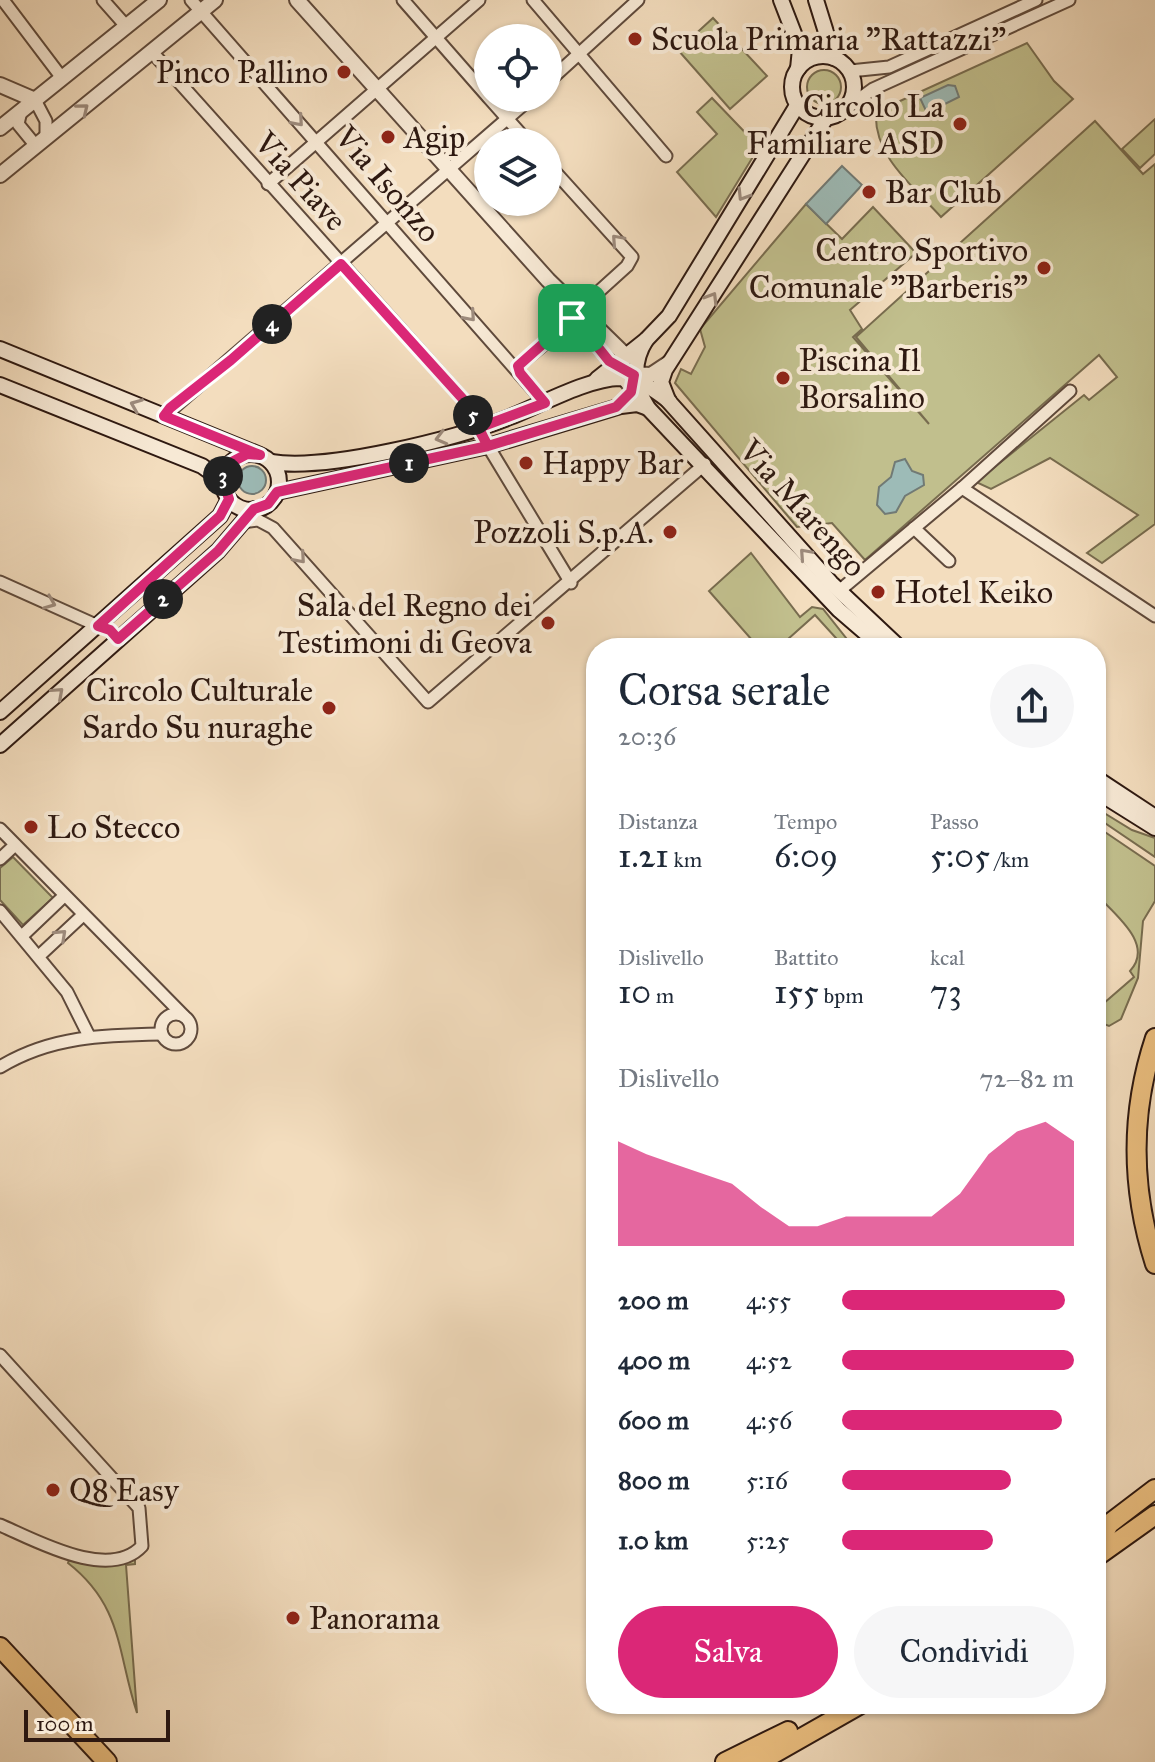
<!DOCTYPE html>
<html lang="it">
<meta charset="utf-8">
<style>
:root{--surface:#fff;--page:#f6f6f7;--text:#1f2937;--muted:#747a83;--accent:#db2777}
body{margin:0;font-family:"IM FELL Great Primer",serif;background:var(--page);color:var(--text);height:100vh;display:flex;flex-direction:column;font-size:30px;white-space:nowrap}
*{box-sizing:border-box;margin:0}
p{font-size:26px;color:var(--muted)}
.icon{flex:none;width:44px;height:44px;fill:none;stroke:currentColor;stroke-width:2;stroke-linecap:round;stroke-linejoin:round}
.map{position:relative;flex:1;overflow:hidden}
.details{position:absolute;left:586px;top:638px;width:520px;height:1076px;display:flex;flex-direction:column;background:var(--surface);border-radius:32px;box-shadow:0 2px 6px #0004}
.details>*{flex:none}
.controls{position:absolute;left:474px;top:24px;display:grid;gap:16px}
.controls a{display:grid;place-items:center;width:88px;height:88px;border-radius:50%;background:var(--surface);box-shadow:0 2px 6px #0004;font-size:40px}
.scale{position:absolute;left:24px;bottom:20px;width:146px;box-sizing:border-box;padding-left:8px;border:4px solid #2e1911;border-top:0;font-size:22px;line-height:28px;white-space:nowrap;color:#2e1911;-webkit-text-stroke:6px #f7e9d5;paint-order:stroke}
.pin{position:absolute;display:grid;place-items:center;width:68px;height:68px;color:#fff;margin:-34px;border-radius:16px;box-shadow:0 4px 12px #0006}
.km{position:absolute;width:40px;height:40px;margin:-20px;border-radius:50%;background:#222;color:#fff;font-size:22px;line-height:40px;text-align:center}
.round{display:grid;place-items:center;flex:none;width:84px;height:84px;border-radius:42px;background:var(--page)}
.head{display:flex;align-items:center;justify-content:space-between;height:136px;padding:0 32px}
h1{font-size:44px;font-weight:600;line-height:60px}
.figures{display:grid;grid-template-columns:repeat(3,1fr);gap:12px;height:136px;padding:8px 32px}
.figures div{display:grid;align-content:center}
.figures b{font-size:34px;font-weight:600}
.figures small{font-size:22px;font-weight:400}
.figures p{font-size:22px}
.chart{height:224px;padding:16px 32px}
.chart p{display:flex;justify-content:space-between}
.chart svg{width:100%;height:144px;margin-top:8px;fill:var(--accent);opacity:.7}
.cta{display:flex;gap:16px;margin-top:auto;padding:16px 32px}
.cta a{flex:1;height:92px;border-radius:48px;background:var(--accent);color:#fff;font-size:32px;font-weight:600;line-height:92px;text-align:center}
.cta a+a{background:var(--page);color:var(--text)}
ul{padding:0 32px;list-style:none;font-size:26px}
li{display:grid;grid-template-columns:128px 96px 1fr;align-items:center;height:60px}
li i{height:20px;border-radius:10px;background:var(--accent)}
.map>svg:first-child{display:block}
.green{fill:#c1bf8d;stroke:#786c4f;stroke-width:2}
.water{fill:#9dbbb7;stroke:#717a75;stroke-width:2}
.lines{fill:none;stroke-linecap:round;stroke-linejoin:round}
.minor-casing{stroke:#5f4a3c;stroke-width:15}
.tertiary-casing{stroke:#5f4a3c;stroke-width:18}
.secondary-casing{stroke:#2e1911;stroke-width:18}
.trunk-casing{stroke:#2e1911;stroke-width:22}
.minor{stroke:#f7e9d5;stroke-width:11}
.tertiary{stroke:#f7e9d5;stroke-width:14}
.secondary{stroke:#f7e9d5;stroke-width:14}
.trunk{stroke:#eabe7f;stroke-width:18}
.oneway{stroke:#9d8b7d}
.route-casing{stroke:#fff;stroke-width:16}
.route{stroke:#db2777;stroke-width:10}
.poi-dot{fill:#8f2418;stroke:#f7e9d5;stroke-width:3}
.labels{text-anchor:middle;stroke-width:8;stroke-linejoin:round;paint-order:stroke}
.poi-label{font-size:32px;fill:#2e1911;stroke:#f7e9d5;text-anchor:start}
.street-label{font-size:32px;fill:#2e1911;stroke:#f7e9d5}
</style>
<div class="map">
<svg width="1155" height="1762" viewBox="0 0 1155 1762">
<rect width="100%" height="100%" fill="#f3ddbe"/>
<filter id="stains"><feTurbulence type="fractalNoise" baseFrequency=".0025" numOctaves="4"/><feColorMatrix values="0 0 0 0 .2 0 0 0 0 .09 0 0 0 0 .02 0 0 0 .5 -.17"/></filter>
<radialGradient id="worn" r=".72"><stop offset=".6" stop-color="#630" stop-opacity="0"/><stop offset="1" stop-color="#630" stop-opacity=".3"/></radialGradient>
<g class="green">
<path d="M713,18L767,76L730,109L678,50Z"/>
<path d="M1027,43L1054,81L1073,99L941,217C914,187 873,156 876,112Z"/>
<circle cx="824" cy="87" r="17"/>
<path d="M712,98L759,147L716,217L677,172L717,134L697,112Z"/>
<path d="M1155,119V154L1140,168L1122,149Z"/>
<path d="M1095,121L1143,174L1155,164V524L1102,563L1087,553L1138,515L1050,458L991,489L976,482L1084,395L1089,400L1117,377L1099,355L865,560L832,523L797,527L675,383L681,369L691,374L705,347L700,329L806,204L842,239L873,207L916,253L850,310L862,329L853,337L929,424L856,337Z"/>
<path d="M751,553L800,617L812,607L823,609L854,648H845L815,615L778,648H759L709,591Z"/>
<path d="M1096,808L1132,830L1155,838V857L1096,817Z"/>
<path d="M1096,826L1155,866V901L1143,921L1138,978L1121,1019L1109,1026L1096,1021V1010L1134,977L1130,971C1155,944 1114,914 1096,894Z"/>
<path d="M13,857L53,898L23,925L0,900V868Z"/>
<path d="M70,1558H135V1564L126,1565L137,1713C117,1652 123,1606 68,1563Z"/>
</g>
<g class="water">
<path d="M948,85L955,86L959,97L927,113L920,98Z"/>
<path d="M842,166L862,185L826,224L806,204Z"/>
<path d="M905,459L912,471L923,475L924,485L905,496L896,512L885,514L877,505L879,487L891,477L895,462Z"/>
<circle cx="252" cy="480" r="14"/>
</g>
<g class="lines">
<g class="minor-casing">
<g id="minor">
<path d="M3,0L62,78"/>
<path d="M103,0L126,26"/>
<path d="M191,0L545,403"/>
<path d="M403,0L488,97"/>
<path d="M533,0L666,156"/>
<path d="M152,52L471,408L488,446L571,583"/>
<path d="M850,71L889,67L1036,0"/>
<path d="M548,82L638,0"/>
<path d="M489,98L528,142"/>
<path d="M35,100L46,121V138"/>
<path d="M21,111L18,124L36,146"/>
<path d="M841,112L873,89L1069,0"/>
<path d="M548,164L632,257L627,266L585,304L590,317"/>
<path d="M268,184L479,0"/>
<path d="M520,373L519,365L571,322L569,311"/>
<path d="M164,416L531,98"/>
<path d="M962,488L1155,616"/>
<path d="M243,522L258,520L273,528L428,702L705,464"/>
<path d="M914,528L949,561"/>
<path d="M0,582L98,626"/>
<path d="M839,591L962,488L1070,391"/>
<path d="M0,829L184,1016"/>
<path d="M0,859L15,845"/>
<path d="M0,911L67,992L89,1036"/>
<path d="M22,936L64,896"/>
<path d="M39,956L83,915"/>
<circle cx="176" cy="1029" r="15"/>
<path d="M0,1067C51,1036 104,1035 162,1034"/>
<path d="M0,1355L139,1508L142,1546C109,1582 35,1540 0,1525"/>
</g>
</g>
<g class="tertiary-casing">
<g id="tertiary">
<path d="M297,0L548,280L627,357"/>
<path d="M0,85L35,100"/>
<path d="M0,128L159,0"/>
<path d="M0,175L215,0"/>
<path d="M565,304L644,403"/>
<path d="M627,374L651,375L669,363"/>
</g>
</g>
<g class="secondary-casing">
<g id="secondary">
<path d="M781,0L800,49L798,69"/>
<path d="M816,0L834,58"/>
<circle cx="823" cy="87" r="31"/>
<path d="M646,340C632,362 634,386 648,408L839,610L883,648"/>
<path d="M0,349L260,455"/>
<path d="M597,379L646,340L669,316L798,104"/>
<path d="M0,385L202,466L223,481"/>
<path d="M663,395L831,583L900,648"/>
<path d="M668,400L661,382L665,370L826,118"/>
<circle cx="251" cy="482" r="28"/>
<path d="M271,462C328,471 455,439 510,417C540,405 589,378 620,378C640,379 653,389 669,401"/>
<path d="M277,492L488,446L621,406L637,404L648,408"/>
<path d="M0,712L220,516L229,499"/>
<path d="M0,745L218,551L254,509"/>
<path d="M1096,778L1155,817"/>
<path d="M1096,791L1155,828"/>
</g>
</g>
<g class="trunk-casing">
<g id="trunk">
<path d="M1155,1038C1130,1113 1131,1189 1155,1264"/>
<path d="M1102,1538L1109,1524L1155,1489"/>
<path d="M1096,1557L1155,1515"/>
<path d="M0,1647L107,1762"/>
<path d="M725,1762L788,1731"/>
<path d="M741,1762L767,1744"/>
<path d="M759,1762L861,1704"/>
</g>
</g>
<use href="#minor" class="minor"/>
<use href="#tertiary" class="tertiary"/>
<use href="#secondary" class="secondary"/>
<use href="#trunk" class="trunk"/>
</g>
<defs><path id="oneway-chevron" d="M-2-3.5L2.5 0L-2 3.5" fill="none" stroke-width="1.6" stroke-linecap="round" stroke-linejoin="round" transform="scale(2)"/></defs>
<g class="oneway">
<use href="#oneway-chevron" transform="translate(83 109) rotate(-39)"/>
<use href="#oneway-chevron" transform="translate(298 121) rotate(49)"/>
<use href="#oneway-chevron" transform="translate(743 195) rotate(122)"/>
<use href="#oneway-chevron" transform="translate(617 240) rotate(-132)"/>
<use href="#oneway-chevron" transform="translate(712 298) rotate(-59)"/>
<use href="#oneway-chevron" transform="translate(470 316) rotate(49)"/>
<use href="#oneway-chevron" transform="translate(136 405) rotate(-158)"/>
<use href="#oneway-chevron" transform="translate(441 438) rotate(165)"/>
<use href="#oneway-chevron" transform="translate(805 554) rotate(-132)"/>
<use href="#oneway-chevron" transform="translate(300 558) rotate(49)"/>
<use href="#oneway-chevron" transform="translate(50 603) rotate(22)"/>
<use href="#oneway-chevron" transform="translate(58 693) rotate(-42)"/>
<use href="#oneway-chevron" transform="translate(61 935) rotate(-43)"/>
</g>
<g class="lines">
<g class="route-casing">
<path id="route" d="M572,318L518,366L520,373L545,403L478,428L488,446L277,492L268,504L254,509L218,551L118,639L110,630L98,626L220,516L229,499L223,481L230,463L247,454L260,455L164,416L170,408L231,360L341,264L471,408C476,422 481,434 488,446L616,407L631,392L634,375L609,361L569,311L572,318"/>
</g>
<use href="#route" class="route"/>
</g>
<g class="poi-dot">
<circle cx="635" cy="39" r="8"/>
<circle cx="344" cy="72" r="8"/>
<circle cx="960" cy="124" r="8"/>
<circle cx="388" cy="137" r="8"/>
<circle cx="869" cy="192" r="8"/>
<circle cx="1044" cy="268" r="8"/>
<circle cx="783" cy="378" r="8"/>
<circle cx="526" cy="463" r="8"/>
<circle cx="670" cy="532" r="8"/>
<circle cx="878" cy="592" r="8"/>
<circle cx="548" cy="623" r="8"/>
<circle cx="329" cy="708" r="8"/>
<circle cx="31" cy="827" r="8"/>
<circle cx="53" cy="1490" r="8"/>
<circle cx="293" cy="1618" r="8"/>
</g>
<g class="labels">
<g class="poi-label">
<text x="651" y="50">Scuola Primaria "Rattazzi"</text>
<text x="328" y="83" text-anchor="end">Pinco Pallino</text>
<text x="944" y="117" text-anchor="end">Circolo La<tspan x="944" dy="37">Familiare ASD</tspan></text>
<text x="404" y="148">Agip</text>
<text x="885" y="203">Bar Club</text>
<text x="1028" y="261" text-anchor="end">Centro Sportivo<tspan x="1028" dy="37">Comunale "Barberis"</tspan></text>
<text x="799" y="371">Piscina Il<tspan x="799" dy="37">Borsalino</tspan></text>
<text x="542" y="474">Happy Bar</text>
<text x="654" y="543" text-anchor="end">Pozzoli S.p.A.</text>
<text x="894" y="603">Hotel Keiko</text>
<text x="532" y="616" text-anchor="end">Sala del Regno dei<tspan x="532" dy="37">Testimoni di Geova</tspan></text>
<text x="313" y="701" text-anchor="end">Circolo Culturale<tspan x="313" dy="37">Sardo Su nuraghe</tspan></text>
<text x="47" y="838">Lo Stecco</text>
<text x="69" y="1501">Q8 Easy</text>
<text x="309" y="1629">Panorama</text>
</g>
<g class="street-label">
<text transform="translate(301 181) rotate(48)" y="11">Via Piave</text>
<text transform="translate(388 184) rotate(49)" y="11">Via Isonzo</text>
<text transform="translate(803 508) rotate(48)" y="11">Via Marengo</text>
</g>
</g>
<rect width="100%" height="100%" filter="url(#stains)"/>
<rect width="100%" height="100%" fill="url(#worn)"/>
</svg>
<div class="controls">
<a><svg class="icon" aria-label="locate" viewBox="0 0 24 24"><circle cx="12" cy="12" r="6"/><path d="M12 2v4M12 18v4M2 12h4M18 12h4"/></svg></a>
<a><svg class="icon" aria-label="layers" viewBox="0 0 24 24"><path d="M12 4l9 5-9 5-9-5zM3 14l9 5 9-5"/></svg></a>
</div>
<div class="scale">100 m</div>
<div class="pin" style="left:572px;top:318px;background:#1e9e55"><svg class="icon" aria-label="arrive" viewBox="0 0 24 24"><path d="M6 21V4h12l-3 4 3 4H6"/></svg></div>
<b class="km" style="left:409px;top:463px">1</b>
<b class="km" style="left:163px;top:599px">2</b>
<b class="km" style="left:223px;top:476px">3</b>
<b class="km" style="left:272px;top:324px">4</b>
<b class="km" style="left:473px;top:415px">5</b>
<section class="details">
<div class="head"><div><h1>Corsa serale</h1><p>20:36</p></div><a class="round"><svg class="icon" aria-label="share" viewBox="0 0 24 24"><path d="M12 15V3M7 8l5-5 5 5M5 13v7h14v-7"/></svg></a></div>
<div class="figures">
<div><p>Distanza</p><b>1.21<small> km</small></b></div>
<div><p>Tempo</p><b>6:09</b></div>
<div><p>Passo</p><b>5:05<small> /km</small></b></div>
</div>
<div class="figures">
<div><p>Dislivello</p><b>10<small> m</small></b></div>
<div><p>Battito</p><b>155<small> bpm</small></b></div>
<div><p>kcal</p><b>73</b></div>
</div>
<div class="chart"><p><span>Dislivello</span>72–82 m</p>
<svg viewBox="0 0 160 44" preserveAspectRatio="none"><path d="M0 44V12L10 16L20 19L30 22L40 25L50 32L60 38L70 38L80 35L90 35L100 35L110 35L120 28L130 16L140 9L150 6L160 12V44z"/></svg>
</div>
<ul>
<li><b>200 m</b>4:55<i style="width:96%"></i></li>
<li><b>400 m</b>4:52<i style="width:100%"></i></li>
<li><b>600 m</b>4:56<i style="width:95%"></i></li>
<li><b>800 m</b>5:16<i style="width:73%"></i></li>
<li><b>1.0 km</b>5:25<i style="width:65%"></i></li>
</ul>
<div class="cta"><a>Salva</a><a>Condividi</a></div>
</section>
</div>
